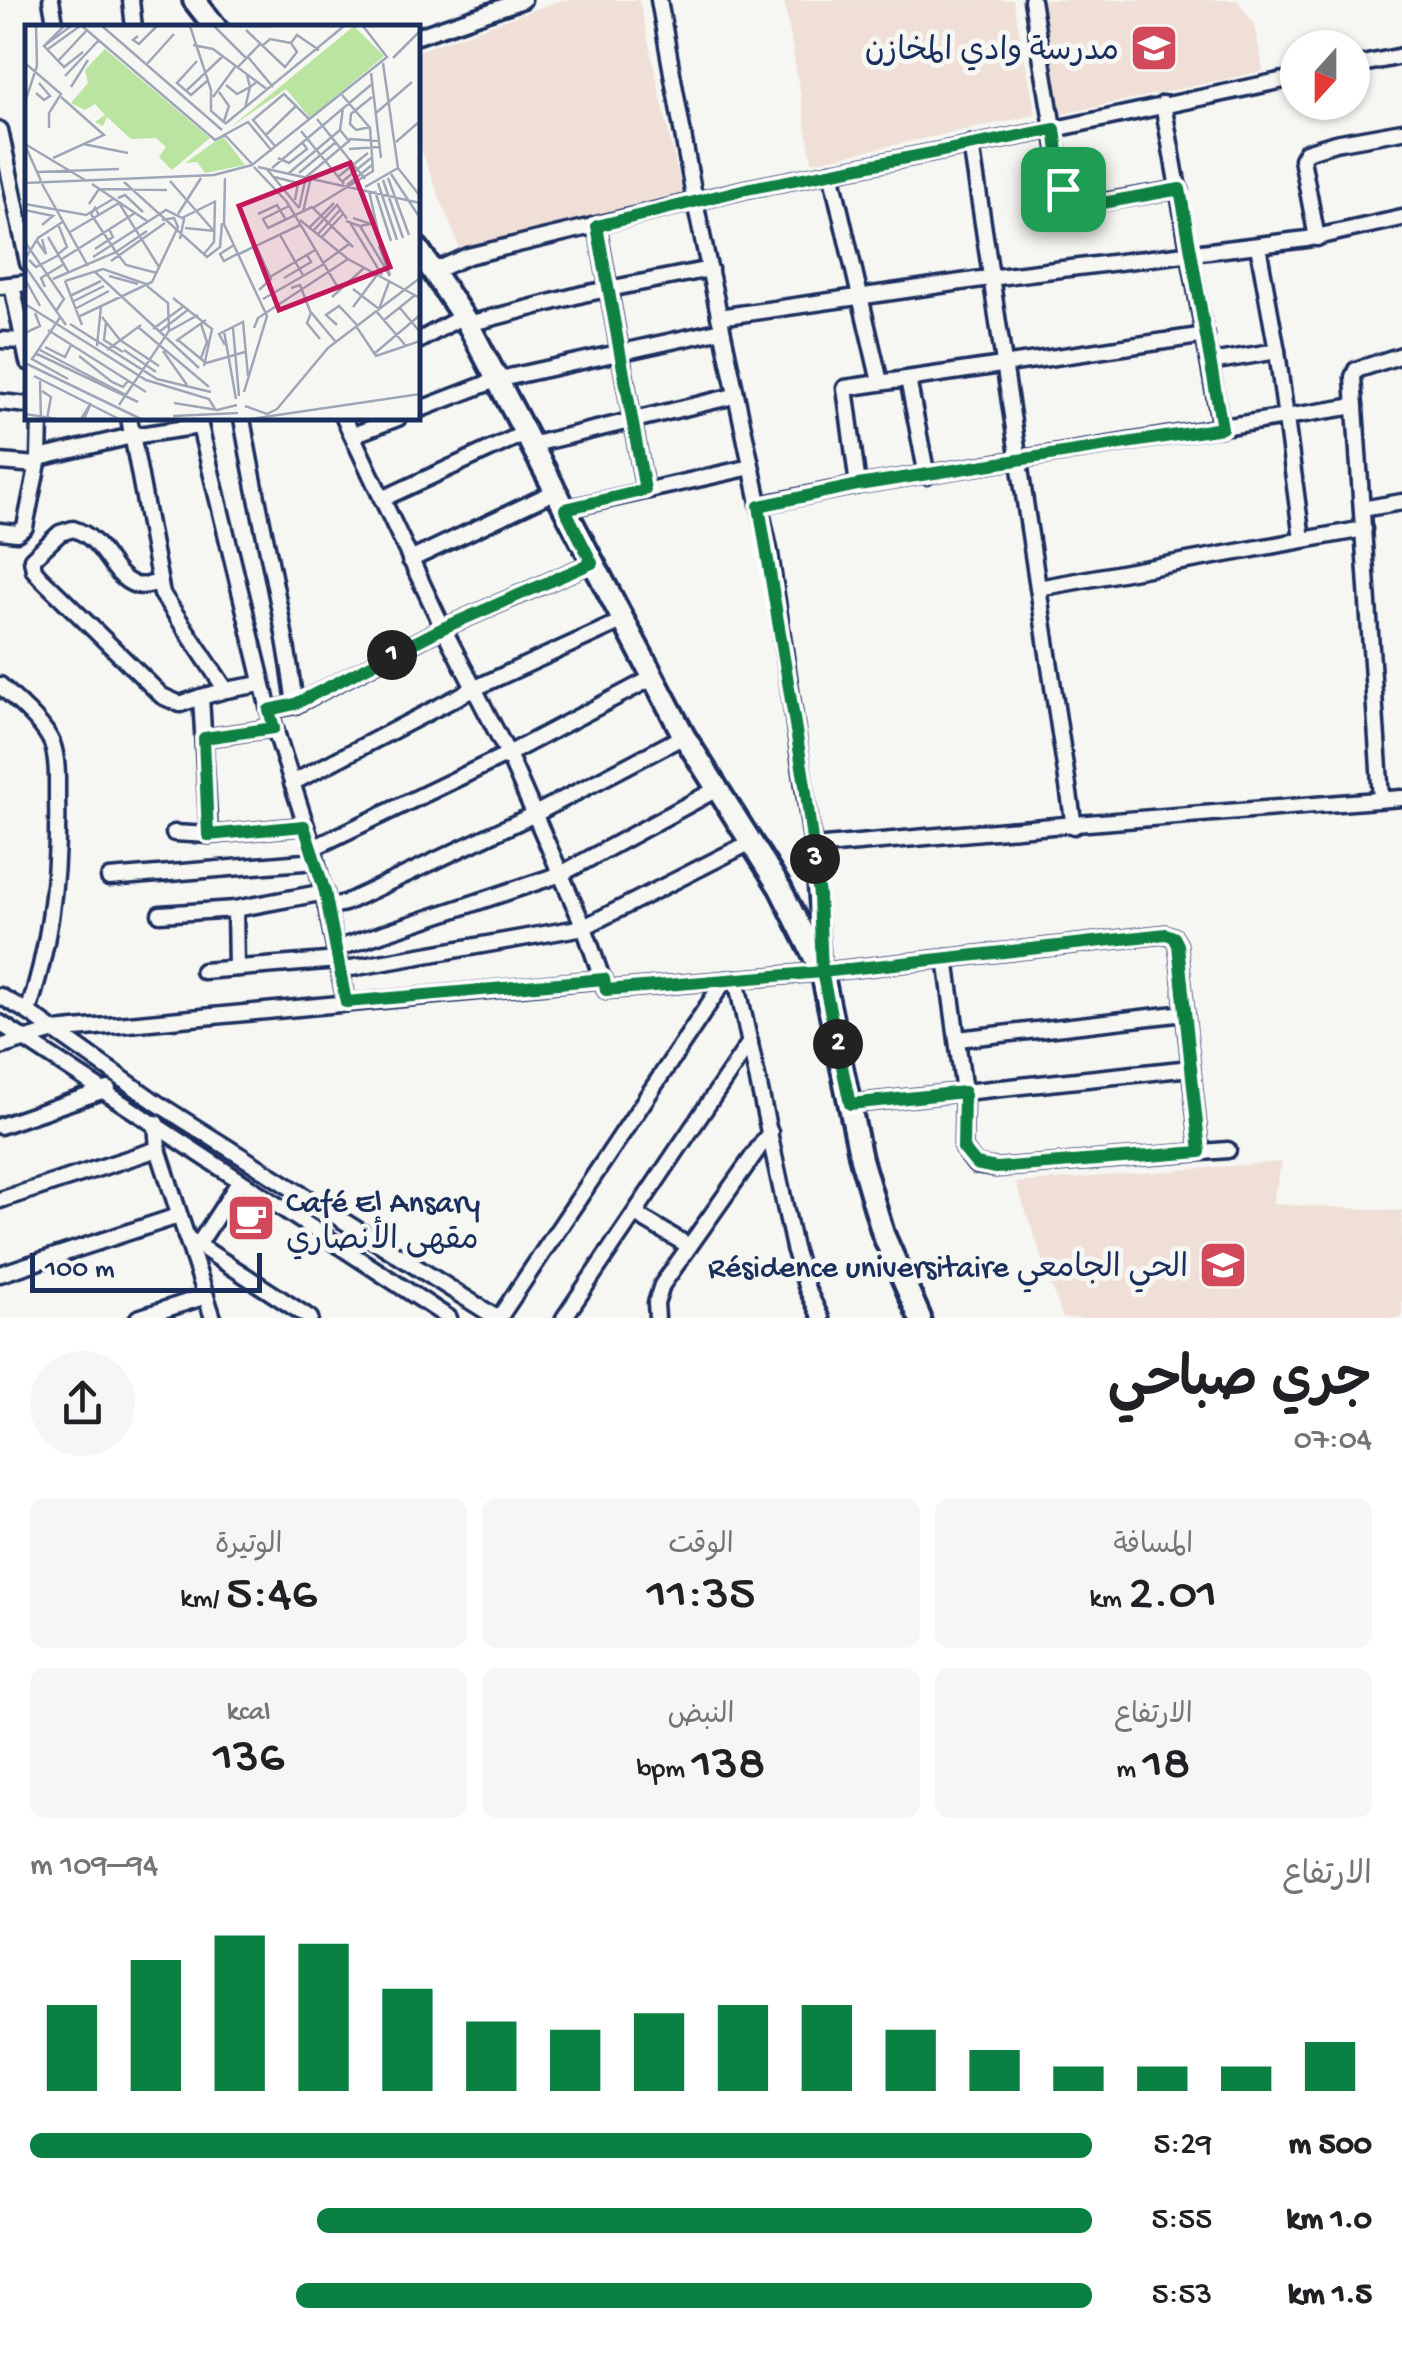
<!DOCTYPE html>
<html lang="ar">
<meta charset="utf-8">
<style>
:root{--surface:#fff;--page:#f6f6f6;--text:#202124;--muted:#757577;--accent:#0b8043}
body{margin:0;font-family:"Gochi Hand","Playpen Sans Arabic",sans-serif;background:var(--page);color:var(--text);direction:rtl;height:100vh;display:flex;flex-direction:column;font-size:38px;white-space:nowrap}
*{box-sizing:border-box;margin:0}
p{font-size:32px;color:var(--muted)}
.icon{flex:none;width:55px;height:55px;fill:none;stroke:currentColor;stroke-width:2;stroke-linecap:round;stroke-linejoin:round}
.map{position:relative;height:1318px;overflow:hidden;direction:ltr}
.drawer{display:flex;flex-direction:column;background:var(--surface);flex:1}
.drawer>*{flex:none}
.needle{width:65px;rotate:201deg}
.fabs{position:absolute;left:1280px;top:30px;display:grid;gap:20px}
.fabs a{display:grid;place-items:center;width:90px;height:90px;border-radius:50%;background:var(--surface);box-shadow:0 2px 8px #0004;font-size:50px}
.scale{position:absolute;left:30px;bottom:25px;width:232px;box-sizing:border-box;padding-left:10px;border:5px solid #1b2f5e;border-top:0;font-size:28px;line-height:35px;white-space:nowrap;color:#1b2f5e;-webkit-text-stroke:8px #f6f6f2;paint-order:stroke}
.pin{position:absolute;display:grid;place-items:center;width:85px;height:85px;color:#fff;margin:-42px;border-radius:20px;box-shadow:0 5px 15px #0006}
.km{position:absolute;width:50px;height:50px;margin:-25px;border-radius:50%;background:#222;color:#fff;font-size:28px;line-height:50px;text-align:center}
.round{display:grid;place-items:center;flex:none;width:105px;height:105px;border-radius:52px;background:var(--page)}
.headline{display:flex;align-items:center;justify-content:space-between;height:170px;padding:0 30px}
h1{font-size:55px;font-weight:600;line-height:75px}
.metrics{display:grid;grid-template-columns:repeat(3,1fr);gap:15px;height:170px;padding:10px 30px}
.metrics div{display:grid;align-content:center;border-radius:15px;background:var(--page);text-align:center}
.metrics b{font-size:50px;font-weight:600}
.metrics small{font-size:28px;font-weight:400}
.metrics p{font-size:28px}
.chart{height:280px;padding:20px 30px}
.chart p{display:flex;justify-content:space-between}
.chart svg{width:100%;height:180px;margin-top:10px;stroke:var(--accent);stroke-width:6}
ul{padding:0 30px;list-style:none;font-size:32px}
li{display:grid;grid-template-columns:160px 120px 1fr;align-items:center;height:75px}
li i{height:25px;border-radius:12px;background:var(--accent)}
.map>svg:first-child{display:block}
.built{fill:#efdfd6}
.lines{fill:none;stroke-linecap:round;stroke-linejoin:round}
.street-casing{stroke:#1b2f5e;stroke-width:21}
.secondary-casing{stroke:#1b2f5e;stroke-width:28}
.street{stroke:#f6f6f2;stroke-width:14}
.secondary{stroke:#f6f6f2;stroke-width:20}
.route-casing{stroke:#fff;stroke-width:20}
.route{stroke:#0b8043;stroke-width:12}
.labels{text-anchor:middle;stroke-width:10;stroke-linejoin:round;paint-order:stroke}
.poi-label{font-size:32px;fill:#1b2f5e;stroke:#f6f6f2;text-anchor:end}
.inset-road{fill:none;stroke:#9ea6b7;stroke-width:2.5}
.view{fill:#c2185b;fill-opacity:0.15;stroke:#c2185b;stroke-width:5}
.inset-edge{fill:none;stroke:#1b2f5e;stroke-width:5}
</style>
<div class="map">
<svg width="1402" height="1318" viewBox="0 0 1402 1318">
<rect width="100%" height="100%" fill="#f6f6f2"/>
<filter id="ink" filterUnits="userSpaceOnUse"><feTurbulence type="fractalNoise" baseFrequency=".01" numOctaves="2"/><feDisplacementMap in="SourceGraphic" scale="20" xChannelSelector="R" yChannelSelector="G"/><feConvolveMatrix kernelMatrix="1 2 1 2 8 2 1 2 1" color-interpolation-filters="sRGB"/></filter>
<g filter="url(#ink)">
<g class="built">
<path d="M562,0H639L683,196L460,249L418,142V51Z"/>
<path d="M784,0H1013L1036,115L812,162Z"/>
<path d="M1039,0H1237L1255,25L1263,71L1062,114Z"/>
<path d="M1282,1162L1272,1204L1402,1211V1318H1063L1016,1183Z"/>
</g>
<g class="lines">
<g class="street-casing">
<g id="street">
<path d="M51,0L56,28"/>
<path d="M131,0L134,28"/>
<path d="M659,0L695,202L770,554L813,847L822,966"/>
<path d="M1032,0L1063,189L1071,202L1085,205L1180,189"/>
<path d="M418,36L523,0"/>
<path d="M1352,66L1402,56"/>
<path d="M1163,104L1221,428"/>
<path d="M0,130L28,263"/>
<path d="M971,144L1074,826"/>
<path d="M831,172L880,382"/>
<path d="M597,225L645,490"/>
<path d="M1317,238L1302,159L1306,152L1335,143L1402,131"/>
<path d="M1258,246L1277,351L1302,539"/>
<path d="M434,271L468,256L746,189L1055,129L1298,77"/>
<path d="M12,285L28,362"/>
<path d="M0,286L28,283"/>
<path d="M719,317L989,278L1307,239L1402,218"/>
<path d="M468,324L583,294L710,269"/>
<path d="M0,340L28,341"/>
<path d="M418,341L463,316"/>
<path d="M1211,362L1277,351"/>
<path d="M908,379L927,476"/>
<path d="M0,402L28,405"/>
<path d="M418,410L496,380L722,330"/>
<path d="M129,418L162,594L226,690L261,684"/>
<path d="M198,418L269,710L295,705L443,628L592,563"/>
<path d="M242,418C258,514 283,608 295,705"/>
<path d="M344,418L443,628L508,754L584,927L606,990L822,972L1166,934L1174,937L1178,945L1191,1068L850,1104"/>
<path d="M353,435L398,418"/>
<path d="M530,445L734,396"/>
<path d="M39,458L132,436L200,426"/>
<path d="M0,462L37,465"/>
<path d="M858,485L845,388L1206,335"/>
<path d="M382,499L525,433"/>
<path d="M759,505L858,485L1355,406"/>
<path d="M565,509L751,467"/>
<path d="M1362,509L1402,502"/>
<path d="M0,531L17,533L25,527L39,458L40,418"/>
<path d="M410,560L554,492"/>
<path d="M158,583C150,584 141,588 133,584C109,574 104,538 73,529L60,533L32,559L34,570L40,577L162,696L180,704L201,697"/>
<path d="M1038,588L1364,529"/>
<path d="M0,685C16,701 43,722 52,743C58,759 57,780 57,797C59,870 51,942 28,1012"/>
<path d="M226,690L201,697L209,835L304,826"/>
<path d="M269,710L313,848L327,907L345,903L535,814L684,736"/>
<path d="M204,738L274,728"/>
<path d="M292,783L473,689L622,621"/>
<path d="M1381,799L1353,377L1356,370L1402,355"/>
<path d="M174,833L209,835"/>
<path d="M813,847C1009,829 1206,813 1402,798"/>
<path d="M313,848L508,754L654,677"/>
<path d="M109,878L316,861"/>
<path d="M327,907L346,1002"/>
<path d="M235,909L236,968"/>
<path d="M160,914L235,909L325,892"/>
<path d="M336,949L561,874L715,790"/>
<path d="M946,958L964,1092L963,1148L976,1165L996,1168L1228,1150"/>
<path d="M340,970L584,927L751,842"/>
<path d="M203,971L338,960"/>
<path d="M736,979L794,1248L807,1289L821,1318"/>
<path d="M0,996L28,1012L157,1103L497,1318"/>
<path d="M0,1023L449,1318"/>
<path d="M958,1039L1185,1013"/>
<path d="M0,1047L54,1031L604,979"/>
<path d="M1191,1068L1200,1152"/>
<path d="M156,1123L158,1149L213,1318"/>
<path d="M0,1126L108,1089"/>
<path d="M0,1200L158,1149"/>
<path d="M635,1214L689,1246"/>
<path d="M186,1237L310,1318"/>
<path d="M198,1245L239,1182"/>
<path d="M0,1274L178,1216"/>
<path d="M138,1318L206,1296"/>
<path d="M499,1318L725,980"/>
<path d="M564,1318L750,1042"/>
<path d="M657,1318L656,1303L662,1285L770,1132"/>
</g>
</g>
<g class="secondary-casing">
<g id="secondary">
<path d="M194,0L216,28"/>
<path d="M418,249L468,324L684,736L780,888L822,972L861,1159L883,1234L920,1318"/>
</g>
</g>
<use href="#street" class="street"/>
<use href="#secondary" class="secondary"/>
</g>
</g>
<g class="lines" filter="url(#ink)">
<g class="route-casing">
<path id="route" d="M1063,189L1055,129L746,189L597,226L645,490L565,509L592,563L443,628L295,704L269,710L274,728L204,738L208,835L304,826L325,892L346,1002L604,979L606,990L822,972L850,1104L964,1092L963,1148L976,1164L996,1168L1200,1152L1178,945L1174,937L1166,934L822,972L819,896L805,785L759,506L858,485L1222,428L1180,189L1086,206L1072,202L1063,189"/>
</g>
<use href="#route" class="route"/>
</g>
<defs>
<g id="school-square" transform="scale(2.5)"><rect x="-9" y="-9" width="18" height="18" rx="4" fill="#d1495b" stroke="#f6f6f2"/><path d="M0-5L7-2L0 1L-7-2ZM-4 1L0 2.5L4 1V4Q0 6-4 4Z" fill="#fff"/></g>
<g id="cafe-square" transform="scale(2.5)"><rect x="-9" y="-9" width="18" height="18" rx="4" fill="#d1495b" stroke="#f6f6f2"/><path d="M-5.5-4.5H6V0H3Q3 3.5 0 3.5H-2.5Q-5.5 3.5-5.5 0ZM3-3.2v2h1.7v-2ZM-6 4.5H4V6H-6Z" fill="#fff"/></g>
<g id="university-square" transform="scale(2.5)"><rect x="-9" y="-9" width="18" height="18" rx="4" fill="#d1495b" stroke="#f6f6f2"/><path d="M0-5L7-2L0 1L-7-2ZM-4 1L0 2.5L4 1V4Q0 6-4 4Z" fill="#fff"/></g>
</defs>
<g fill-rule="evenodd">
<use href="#school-square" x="1154" y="48"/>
<use href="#cafe-square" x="251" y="1218"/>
<use href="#university-square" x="1223" y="1265"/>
</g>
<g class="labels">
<g class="poi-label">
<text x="1119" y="59">مدرسة وادي المخازن</text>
<text x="286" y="1211" text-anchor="start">Café El Ansary<tspan x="286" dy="37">مقهى الأنصاري</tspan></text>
<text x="1188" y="1276">Résidence universitaire الحي الجامعي</text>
</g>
</g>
<g transform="translate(25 25)">
<rect width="395" height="395" fill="#f6f6f2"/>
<path d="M329,1L359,31L285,93L261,64L206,102ZM80,24L185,113L147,145L134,132L141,122L131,113L106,114L82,92L78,101L70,97L80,90L70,79L60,85L46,78L63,58L60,45ZM198,111L220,140L180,148L172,137L160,138Z" fill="#bae4a0"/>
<path class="inset-road" d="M39,1L19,21L39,42L58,27M57,1L190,115L223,97L247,126M77,1L197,105M165,1L186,65V86L200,98M189,1L221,33M212,1H248M221,5L261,43M113,11L108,15L114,19L132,1M168,20L188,24L243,65M19,21L46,1M237,21L245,14L266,18M23,24L55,1M223,32L248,62M368,33L395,6M33,36L62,5M172,36L152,58L166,70L182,56M0,38L36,69L24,88V103M358,38L373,143L395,171M121,40L149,9M260,42L272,27L266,18L272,10L294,25M212,43L235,19M346,48L356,133M40,51L74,15M201,60L212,69L225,62L222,50M46,62L63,35M161,66L197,32M194,67L204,81L199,96M11,68L19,75L25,71L14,58M188,72L210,42M0,77L12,41L11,1M220,83L225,62L233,56M351,88L387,57M292,94L340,154M200,99L319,1M346,102L331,105L325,99L326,89L347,72M276,106L319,159M199,109L227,139M241,110L272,80M324,114L354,116M371,117L395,96M0,119L60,155M58,119L103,128M0,120L16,156M250,121L228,95L259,69L285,95M324,124L354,122M28,133L79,110L36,72M253,133L264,138L282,124L277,117M229,142L262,177L315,266M233,142L395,178M241,143L274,183M247,143L347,59M12,147L94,144M264,148L315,105L318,83M274,148L311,117M366,149L395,193M314,151L343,128M249,152L273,158L270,175M200,153L199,199L242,291L219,367M363,153L384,210M358,155L378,213M145,156L189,206M318,156L346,133M99,157L182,232L195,222L197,198M0,158L189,150L227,140L362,32L338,1M353,158L372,215M17,159L63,241M67,159L122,196M322,160L347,140M340,162L373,143M337,164L350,200M344,166L356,220M350,166L366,216M93,173L100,170L118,187M0,179L61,190L88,174M64,179L74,164L142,165M264,181L238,194L243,203L287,182L328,222M274,183L281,152L324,116L315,105M288,183L348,146L345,103L317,70M0,185L28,191L17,200M278,187L286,152M153,189L176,153M233,189L252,180L261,195M74,190L70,183L66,189L91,227L122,206M157,193L191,176M328,193L346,199L335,201M275,195L323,234L395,273M321,196L335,201L365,251M324,196L357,250M33,199L42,222L33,229M285,202L309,178M160,203L190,206M289,205L312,180L322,194M45,207L94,178L134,242M293,209L315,185M255,210L279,252M23,212L44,248M297,212L318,189M12,216L21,229L17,214M0,217L39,274L31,286M209,220L195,229L199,236L214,228M231,221L246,254L234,265M354,221L365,250M70,224L88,212L84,204M214,229L275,200M178,230L189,217L190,177M68,232L141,185L159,194L155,214M0,234L13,213L39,196M37,234L110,188M4,235L11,242L34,230M86,236L140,198M298,238L324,219M0,241L41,300M69,246L174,343M84,251L113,259M245,252L290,225M259,253L286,237L282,230M0,254L15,281M28,254L91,227L101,240L132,248M40,256L78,244L124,260M40,256L57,300M20,262L16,253L39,239M266,263L275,260L285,286L310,316M328,264L354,284L364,257M45,271L76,256M307,272L339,243M148,273L187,304L179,341M238,274L299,239M47,277L79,261M0,279L121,355L184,374L190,384M328,282L352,250M375,283L395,307M50,284L84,266M351,286L381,321M286,288L282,298L295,314M36,291L7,334L43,354M53,292L127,257L153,202L149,193L137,195M77,292L95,315L134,341M359,295L389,271M81,298L79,315L98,327M45,299L132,354L186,367M312,300L301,290L314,281L332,300M331,301L351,331L395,316M113,302L184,362M208,303L214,371M229,303L233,293L323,234M128,304L159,281M23,305L121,367M144,306L173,290M199,306L211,374M134,307L164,284M0,308L15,301L10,288M153,315L181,338L220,327M151,316L181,295M200,320L194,309L218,297L223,351M72,321L76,281M20,322L40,332L46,320M13,324L101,370M82,325L116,300M99,325L131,347M138,326L162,360M10,328L113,377M350,328L395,290M54,331L87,357L98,362L103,356M176,333L182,317L176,299M0,338L116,394M9,351L94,394M15,356L16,394M17,366L26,372L22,394M149,378L192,385L212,380M94,380L144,306L143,278L122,261M220,381L242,389L252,384L303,323L395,253M0,389L32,394M148,391L213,388M56,394L66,378L59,394M226,394L395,369"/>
<path class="view" d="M325,138L365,242L254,285L214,181Z"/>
<rect width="395" height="395" class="inset-edge"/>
</g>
</svg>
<div class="fabs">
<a><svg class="needle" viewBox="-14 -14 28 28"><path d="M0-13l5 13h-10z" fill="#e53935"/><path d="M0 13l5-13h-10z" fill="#757577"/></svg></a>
</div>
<div class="scale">100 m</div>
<div class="pin" style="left:1063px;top:189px;background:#1e9e55"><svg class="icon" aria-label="arrive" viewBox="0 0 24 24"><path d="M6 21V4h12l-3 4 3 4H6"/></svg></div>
<b class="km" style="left:392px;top:655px">1</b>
<b class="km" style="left:838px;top:1044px">2</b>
<b class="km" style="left:815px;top:859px">3</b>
</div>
<section class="drawer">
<div class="headline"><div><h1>جري صباحي</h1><p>07:04</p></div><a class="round"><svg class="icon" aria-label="share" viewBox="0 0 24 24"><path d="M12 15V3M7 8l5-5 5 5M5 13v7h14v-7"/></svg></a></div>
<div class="metrics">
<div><p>المسافة</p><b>2.01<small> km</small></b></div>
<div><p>الوقت</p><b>11:35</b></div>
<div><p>الوتيرة</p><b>5:46<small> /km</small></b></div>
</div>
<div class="metrics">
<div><p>الارتفاع</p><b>18<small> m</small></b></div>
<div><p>النبض</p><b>138<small> bpm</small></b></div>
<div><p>kcal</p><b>136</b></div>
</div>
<div class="chart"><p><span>الارتفاع</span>94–109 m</p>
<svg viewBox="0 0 160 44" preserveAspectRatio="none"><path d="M5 44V23M15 44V12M25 44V6M35 44V8M45 44V19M55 44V27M65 44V29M75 44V25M85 44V23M95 44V23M105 44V29M115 44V34M125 44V38M135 44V38M145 44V38M155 44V32"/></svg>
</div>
<ul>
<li><b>500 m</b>5:29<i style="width:100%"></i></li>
<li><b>1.0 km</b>5:55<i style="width:73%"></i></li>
<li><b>1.5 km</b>5:53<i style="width:75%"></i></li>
</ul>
</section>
